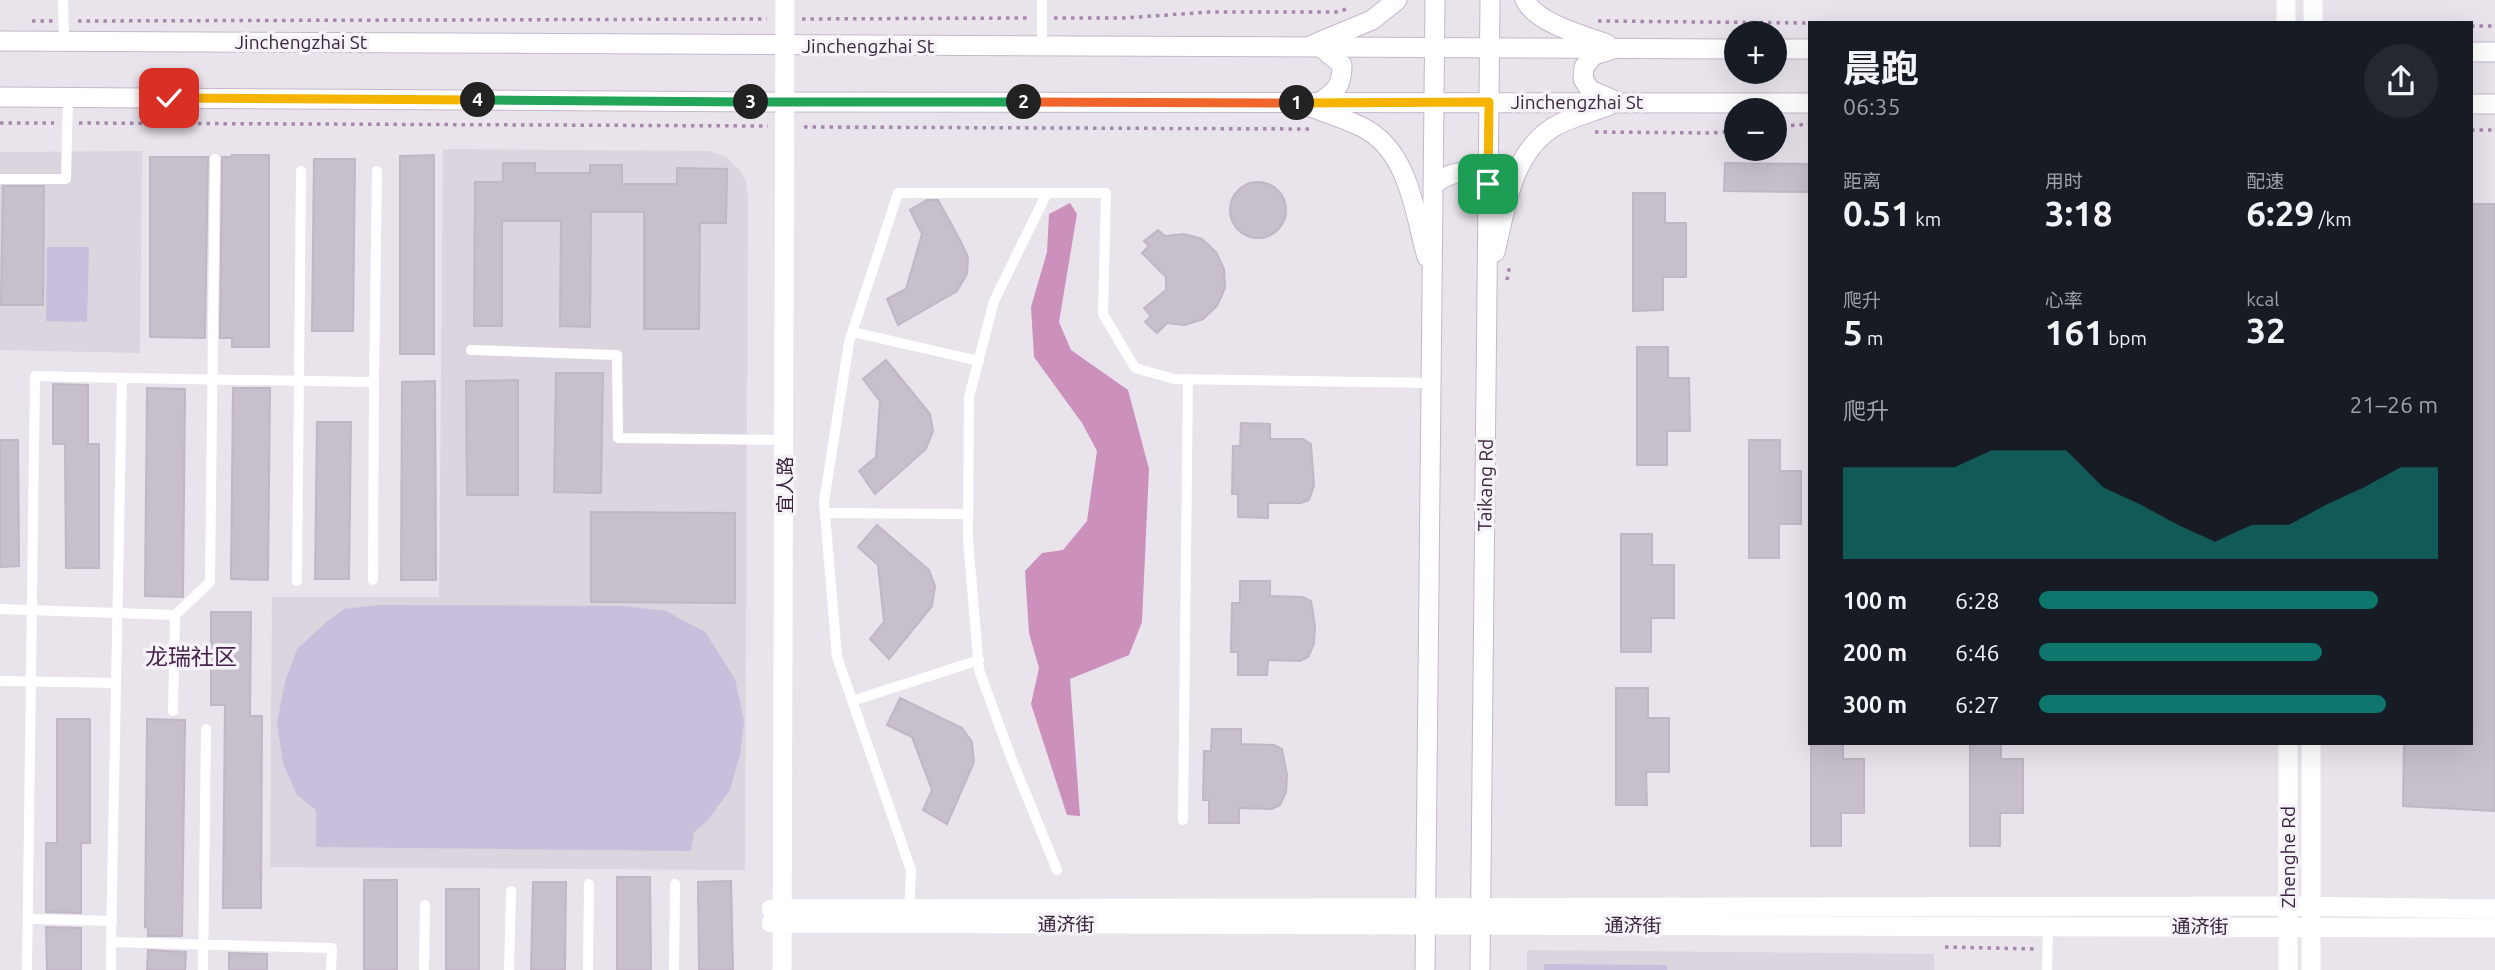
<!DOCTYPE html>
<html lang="zh">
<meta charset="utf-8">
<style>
:root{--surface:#171b24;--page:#242831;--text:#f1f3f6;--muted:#9ea1a6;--accent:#0f766e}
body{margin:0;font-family:Ubuntu,"Noto Sans SC",sans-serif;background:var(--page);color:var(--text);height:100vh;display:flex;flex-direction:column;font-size:26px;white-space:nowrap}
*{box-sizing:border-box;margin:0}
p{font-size:23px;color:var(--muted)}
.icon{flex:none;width:38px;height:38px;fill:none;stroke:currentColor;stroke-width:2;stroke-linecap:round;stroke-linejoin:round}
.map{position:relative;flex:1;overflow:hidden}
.panel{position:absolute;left:1808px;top:21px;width:665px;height:724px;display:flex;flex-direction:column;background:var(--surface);border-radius:0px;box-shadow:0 7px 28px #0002}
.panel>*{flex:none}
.fabs{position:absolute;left:1724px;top:21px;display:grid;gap:14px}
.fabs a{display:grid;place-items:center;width:63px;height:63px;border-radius:50%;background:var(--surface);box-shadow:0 7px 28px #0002;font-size:35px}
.pin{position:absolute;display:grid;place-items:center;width:60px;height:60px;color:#fff;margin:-30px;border-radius:14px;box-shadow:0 4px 10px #0006}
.km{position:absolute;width:35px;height:35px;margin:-18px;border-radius:50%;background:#222;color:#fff;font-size:19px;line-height:35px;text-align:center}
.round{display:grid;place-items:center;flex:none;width:74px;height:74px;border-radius:37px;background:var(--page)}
.overview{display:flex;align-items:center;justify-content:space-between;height:119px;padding:0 35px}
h1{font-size:38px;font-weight:700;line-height:52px}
.stats{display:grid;grid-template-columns:repeat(3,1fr);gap:10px;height:119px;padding:7px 35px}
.stats div{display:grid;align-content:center}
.stats b{font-size:35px;font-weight:700}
.stats small{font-size:19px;font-weight:400}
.stats p{font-size:19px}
.chart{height:196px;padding:14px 35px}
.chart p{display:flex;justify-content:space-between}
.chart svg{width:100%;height:126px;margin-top:7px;fill:var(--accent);opacity:.7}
ul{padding:0 35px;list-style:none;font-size:23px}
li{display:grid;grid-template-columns:112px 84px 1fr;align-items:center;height:52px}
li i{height:18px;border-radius:9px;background:var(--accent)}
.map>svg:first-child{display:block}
.built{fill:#dcd4df}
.green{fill:#c9bedb}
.water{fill:#cc90bc}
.building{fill:#c8bfcc;stroke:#c0b6c5;stroke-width:2}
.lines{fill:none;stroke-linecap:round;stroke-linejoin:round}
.secondary-casing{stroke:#c5b7ca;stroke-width:21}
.path{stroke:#a586ac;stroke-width:3.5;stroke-dasharray:3.5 5;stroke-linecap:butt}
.service{stroke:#fff;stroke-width:10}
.minor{stroke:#fff;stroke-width:19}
.tertiary{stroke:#fff;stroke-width:19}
.secondary{stroke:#fff;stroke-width:19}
.split-1-casing{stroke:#fff;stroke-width:14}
.split-2-casing{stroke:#fff;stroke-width:14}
.split-3-casing{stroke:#fff;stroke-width:14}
.split-4-casing{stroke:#fff;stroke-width:14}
.split-5-casing{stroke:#fff;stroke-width:14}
.split-1{stroke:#f5b400;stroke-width:9}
.split-2{stroke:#f0652b;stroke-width:9}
.split-3{stroke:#22a559;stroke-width:9}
.split-4{stroke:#22a559;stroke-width:9}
.split-5{stroke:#f5b400;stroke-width:9}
.labels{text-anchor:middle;stroke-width:7;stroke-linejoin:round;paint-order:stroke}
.street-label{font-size:19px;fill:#38243b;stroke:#f6f3f8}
.quarter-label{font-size:23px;fill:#46224c;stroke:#f6f3f8}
</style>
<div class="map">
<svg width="2495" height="970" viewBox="0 0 2495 970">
<rect width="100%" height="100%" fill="#e9e3ec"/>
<g class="built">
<path d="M443,149L709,151L726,157L740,170L746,181L748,198L745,870L270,867L272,597H439Z"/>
<path d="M142,151L140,353L0,350V152Z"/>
<path d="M1527,950L1934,954V970H1527Z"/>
</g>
<g class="green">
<path d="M47,247H89L87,322L46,321Z"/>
<path d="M378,605L624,606L666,611L705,632L735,679L744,721L740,754L730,790L708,820L694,832L691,851L316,847V810L297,795L283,763L277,723L285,682L297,649L324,624L344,609Z"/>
<path d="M1544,964L1667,965V970H1544Z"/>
</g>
<path class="water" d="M1070,203L1077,214L1059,322L1071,350L1128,390L1149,469L1142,622L1129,655L1070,679L1080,816L1067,815L1031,704L1039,668L1029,633L1025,571L1042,553L1063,550L1087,521L1097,451L1082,423L1034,357L1031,307L1047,252L1049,214Z"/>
<g class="building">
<path d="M232,155H269V347H232V338H220L222,157H232Z"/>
<path d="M434,155V354H400V156Z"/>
<path d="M150,157H208L205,338L150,337Z"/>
<path d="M314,159H355L353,331H312Z"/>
<path d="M503,163H535V173H590V165H622V184H677V168L727,169L726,223H700L699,329H644V212H591L590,327L560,326L561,221H502V326H474L475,182H503Z"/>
<path d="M1725,163L1810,164V192L1724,191Z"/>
<circle cx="1258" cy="210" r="28"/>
<path d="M3,186H44L43,305H1Z"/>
<path d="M1633,193H1665V223H1686V277H1663V310L1633,311Z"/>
<path d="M927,200H938L961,242L968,257L967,274L957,291L898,325L887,299L906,289L922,234L910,210Z"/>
<path d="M2471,204H2495V811L2403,806L2404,744H2471Z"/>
<path d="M1158,230L1165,236L1184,234L1202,239L1216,252L1224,269L1225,288L1217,306L1203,319L1185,325L1167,323L1157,333L1145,322L1151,316L1144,308L1166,290V277L1142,253L1149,246L1144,241Z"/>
<path d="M1637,347H1668V378H1689L1690,431H1667V465H1637Z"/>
<path d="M886,360L930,414L933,431L926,449L875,494L859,471L876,457L880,401L863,379Z"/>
<path d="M556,373H603L601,493L554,492Z"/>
<path d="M518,380V495H467L466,381Z"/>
<path d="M435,381L436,580H401L402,382Z"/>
<path d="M53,384L88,385V444H99V568H66L65,444H53Z"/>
<path d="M147,388L185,389L183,597L145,596Z"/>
<path d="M233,388H270L268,580L231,579Z"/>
<path d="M317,422H351L349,579H315Z"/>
<path d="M1241,423L1270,424V439H1303L1311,444L1314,486L1309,500L1301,503H1268V518L1238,517V494H1232L1233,446H1240Z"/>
<path d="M0,440H18L19,566L0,567Z"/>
<path d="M1749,440H1780V471H1801V524H1779V558H1749Z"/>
<path d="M591,512L735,513V603L591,602Z"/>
<path d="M877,525L929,570L935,586L932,606L889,659L870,639L884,622L878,565L858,547Z"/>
<path d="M1621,534H1652V565H1674V618H1651V652H1621Z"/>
<path d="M1240,581H1270V596L1302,597L1311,601L1315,626L1314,644L1308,657L1300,661L1268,660L1267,675H1238V652H1231L1232,603H1240Z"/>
<path d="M211,612H251L250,716H262L261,908H223L225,705H211Z"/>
<path d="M1616,688H1648V718H1669V772H1646L1647,805H1616Z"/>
<path d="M900,698L962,728L972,742L974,762L947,824L923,810L932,790L912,737L887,725Z"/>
<path d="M57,719H90V843H81V913L46,912V843H57Z"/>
<path d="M147,719L185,720L182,936H148V928L145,927Z"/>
<path d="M1212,729H1241V744L1274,745L1282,749L1287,775L1286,792L1280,805L1272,809L1239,808V823H1209V800H1203L1204,751H1211Z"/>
<path d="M1811,744H1843V759H1864V813H1841V846H1811Z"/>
<path d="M1970,744H2001V759H2023V813H2000V846H1970Z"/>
<path d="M617,877H650L651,970H617Z"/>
<rect x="364" y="880" width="33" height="90"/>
<path d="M731,881L733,970H699L698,882Z"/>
<path d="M533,882H566L565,970H531Z"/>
<rect x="446" y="889" width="33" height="81"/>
<path d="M46,927L81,928V970H47Z"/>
<path d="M148,950L186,952L185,970H147Z"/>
<path d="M229,953L267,954V970H229Z"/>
</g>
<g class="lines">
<g class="secondary-casing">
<g id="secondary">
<path d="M1525,0C1536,23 1585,36 1607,44"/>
<path d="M0,41L1736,49"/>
<path d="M1312,45L1372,20L1397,0"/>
<path d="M1774,49H1810"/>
<path d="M1611,50L1594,55L1584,67L1583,79L1590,90L1611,99"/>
<path d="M2471,52H2495"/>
<path d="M0,97L774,102L1810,103"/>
<path d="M1320,102C1336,91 1342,86 1342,65L1322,48"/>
<path d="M2471,104H2495"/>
<path d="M1308,106C1328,114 1351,120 1369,131C1410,157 1415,215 1427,257"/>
<path d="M1435,183C1455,170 1469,167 1488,184"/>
<path d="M1495,252C1506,208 1511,155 1552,128C1568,118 1590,113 1608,106"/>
<path d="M1425,970L1435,0"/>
<path d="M1480,970L1490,0"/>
</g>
</g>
<g class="path">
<path d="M1054,18H1123L1210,12H1336L1347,9"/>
<path d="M802,19L1029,18"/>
<path d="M32,21H53"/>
<path d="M78,21L767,19"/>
<path d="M1598,21L1810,23"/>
<path d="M2471,26H2495"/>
<path d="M0,123H54"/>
<path d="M79,123L768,126"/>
<path d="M804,127L1314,129"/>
<path d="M1774,127L1810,124"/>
<path d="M2471,130H2495"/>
<path d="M1595,132L1711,133L1736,131"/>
<path d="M1507,280L1510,264"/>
<path d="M1945,947L2036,949"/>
</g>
<g class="service">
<path d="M63,0L64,41"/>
<path d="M1042,0V46"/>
<path d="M0,179H66L68,97"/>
<path d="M1047,193L994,301L969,397L968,539L979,670L1012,760L1057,870"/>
<path d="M853,332L979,361"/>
<path d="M471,350L617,355L618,438L784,440"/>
<path d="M825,513L968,514"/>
<path d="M373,580L374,382"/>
<path d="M297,581L301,171"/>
<path d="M0,609L175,615L173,711"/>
<path d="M175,615L210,582L215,159"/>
<path d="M0,681L116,683"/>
<path d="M852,701L979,660"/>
<path d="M1183,820L1188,379"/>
<path d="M909,912L911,870L837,657L824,502L849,342L898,193H1106L1103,314L1135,368L1174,379L1432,383"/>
<path d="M28,919L112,921"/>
<path d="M111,942L122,378L374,382L377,171"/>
<path d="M27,970L35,376L122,378"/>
<path d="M111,970V942L332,948L331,970"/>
<path d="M203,970L206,729"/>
<path d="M424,970L425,905"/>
<path d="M509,970L511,891"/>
<path d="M588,970L589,884"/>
<path d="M674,970L675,884"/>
<path d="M2047,970L2048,925"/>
</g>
<g class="minor">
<path d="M771,909L2288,906L2495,909"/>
<path d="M771,923L2495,928"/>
<path d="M782,970L785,0"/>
</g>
<g class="tertiary">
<path d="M2286,23V0"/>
<path d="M2313,23V0"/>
<path d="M2288,970V744"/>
<path d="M2311,970V744"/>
</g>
<use href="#secondary" class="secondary"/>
</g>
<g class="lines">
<g class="split-1-casing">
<path id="split-1" d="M1297,103L1489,102L1488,184"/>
</g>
<g class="split-2-casing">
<path id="split-2" d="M1024,102L1297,103"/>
</g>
<g class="split-3-casing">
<path id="split-3" d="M751,102H1024"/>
</g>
<g class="split-4-casing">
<path id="split-4" d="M478,100L751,102"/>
</g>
<g class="split-5-casing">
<path id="split-5" d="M169,98L478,100"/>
</g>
<use href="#split-1" class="split-1"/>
<use href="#split-2" class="split-2"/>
<use href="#split-3" class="split-3"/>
<use href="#split-4" class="split-4"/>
<use href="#split-5" class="split-5"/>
</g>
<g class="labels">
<g class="street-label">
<text x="301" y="49">Jinchengzhai St</text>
<text x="868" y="53">Jinchengzhai St</text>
<text x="1577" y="109">Jinchengzhai St</text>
<text transform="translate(785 485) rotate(-90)" y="7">宜人路</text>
<text transform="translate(1485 485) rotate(-89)" y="7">Taikang Rd</text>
<text transform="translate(2288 857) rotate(-90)" y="7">Zhenghe Rd</text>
<text x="1066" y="931">通济街</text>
<text x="1633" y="932">通济街</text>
<text x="2200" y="933">通济街</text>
</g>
<g class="quarter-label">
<text x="191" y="665">龙瑞社区</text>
</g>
</g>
</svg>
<div class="fabs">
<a>+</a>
<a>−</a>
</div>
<div class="pin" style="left:1488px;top:184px;background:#1e9e55"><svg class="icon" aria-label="arrive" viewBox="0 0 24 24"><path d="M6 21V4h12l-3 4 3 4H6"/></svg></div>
<div class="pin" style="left:169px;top:98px;background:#d93025"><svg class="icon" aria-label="check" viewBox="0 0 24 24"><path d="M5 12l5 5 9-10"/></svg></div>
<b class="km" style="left:1297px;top:103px">1</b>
<b class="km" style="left:1024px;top:102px">2</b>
<b class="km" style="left:751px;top:102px">3</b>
<b class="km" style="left:478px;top:100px">4</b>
<section class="panel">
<div class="overview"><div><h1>晨跑</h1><p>06:35</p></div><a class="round"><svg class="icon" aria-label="share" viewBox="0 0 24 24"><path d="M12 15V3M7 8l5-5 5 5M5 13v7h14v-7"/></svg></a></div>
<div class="stats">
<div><p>距离</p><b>0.51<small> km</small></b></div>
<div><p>用时</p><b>3:18</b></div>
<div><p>配速</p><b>6:29<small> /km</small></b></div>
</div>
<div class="stats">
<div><p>爬升</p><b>5<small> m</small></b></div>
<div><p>心率</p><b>161<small> bpm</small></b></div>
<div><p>kcal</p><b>32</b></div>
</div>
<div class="chart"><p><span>爬升</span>21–26 m</p>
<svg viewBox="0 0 160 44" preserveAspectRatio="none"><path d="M0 44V12L10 12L20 12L30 12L40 6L50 6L60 6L70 19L80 25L90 32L100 38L110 32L120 32L130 25L140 19L150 12L160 12V44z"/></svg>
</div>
<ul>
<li><b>100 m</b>6:28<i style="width:85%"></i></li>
<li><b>200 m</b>6:46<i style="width:71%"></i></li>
<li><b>300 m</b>6:27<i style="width:87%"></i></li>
</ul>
</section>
</div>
